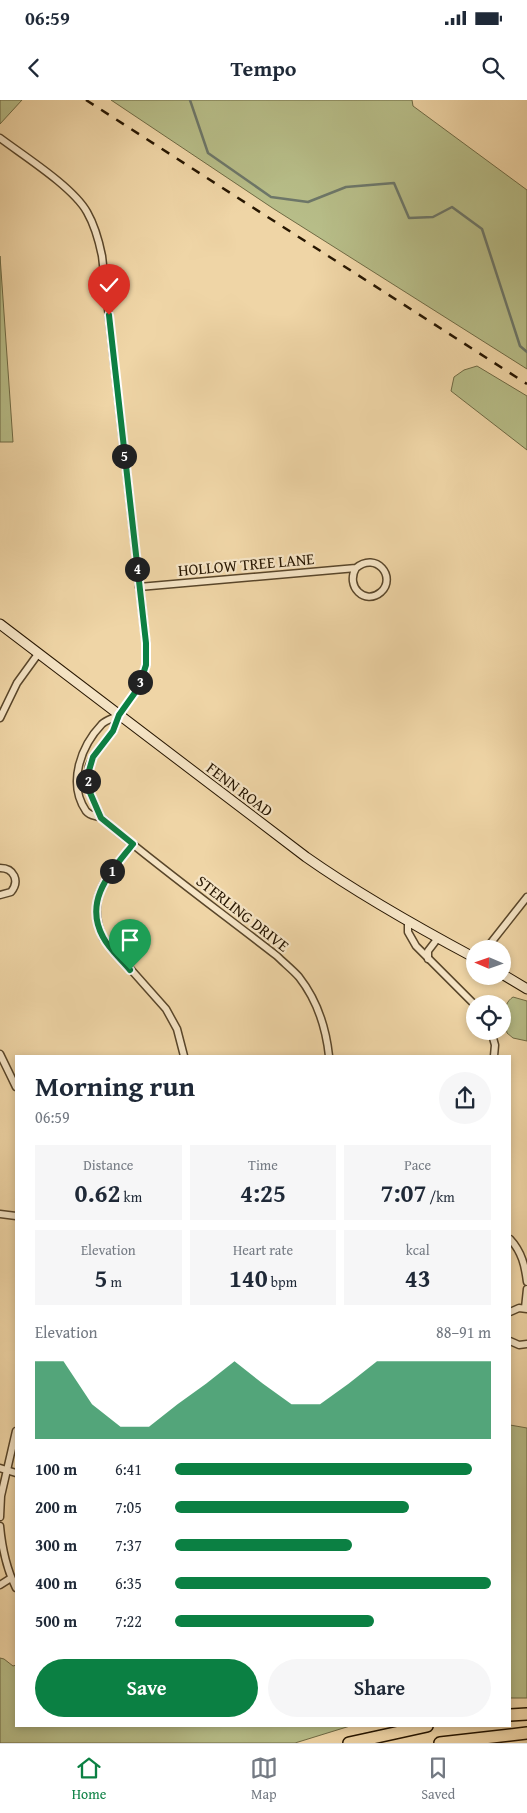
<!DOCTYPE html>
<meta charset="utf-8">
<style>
:root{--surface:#fff;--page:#f6f6f7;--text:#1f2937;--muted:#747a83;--line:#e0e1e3;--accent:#0b8043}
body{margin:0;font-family:"Gentium Book Plus",serif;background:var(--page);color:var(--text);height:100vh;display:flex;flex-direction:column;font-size:19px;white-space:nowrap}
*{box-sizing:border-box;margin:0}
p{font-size:16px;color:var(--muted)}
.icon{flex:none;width:28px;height:28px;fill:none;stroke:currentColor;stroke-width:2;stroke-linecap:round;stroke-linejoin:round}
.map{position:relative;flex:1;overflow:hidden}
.side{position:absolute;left:15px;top:955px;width:496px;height:672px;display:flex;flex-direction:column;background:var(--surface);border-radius:0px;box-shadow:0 2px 8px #0003}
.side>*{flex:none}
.needle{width:32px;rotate:272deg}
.buttons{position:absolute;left:466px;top:840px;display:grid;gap:10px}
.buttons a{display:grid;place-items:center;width:45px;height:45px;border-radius:50%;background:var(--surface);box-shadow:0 2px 8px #0003;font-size:25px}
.pin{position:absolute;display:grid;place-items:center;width:42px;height:42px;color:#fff;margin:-51px -21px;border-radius:50% 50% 50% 0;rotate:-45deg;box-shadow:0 0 5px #0007}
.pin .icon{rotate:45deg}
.km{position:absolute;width:25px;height:25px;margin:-12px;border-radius:50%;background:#222;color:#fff;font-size:14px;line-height:25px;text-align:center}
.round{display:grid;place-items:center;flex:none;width:52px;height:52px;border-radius:26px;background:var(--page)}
.headline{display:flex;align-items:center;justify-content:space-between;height:85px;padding:0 20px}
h1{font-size:28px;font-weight:800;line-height:38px}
.metrics{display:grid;grid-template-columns:repeat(3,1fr);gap:8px;height:85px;padding:5px 20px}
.metrics div{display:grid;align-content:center;border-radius:0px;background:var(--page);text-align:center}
.metrics b{font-size:25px;font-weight:800}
.metrics small{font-size:14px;font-weight:400}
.metrics p{font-size:14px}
.chart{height:140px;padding:10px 20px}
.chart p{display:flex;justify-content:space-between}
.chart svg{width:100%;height:90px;margin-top:5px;fill:var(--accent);opacity:.7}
.primary-button{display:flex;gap:10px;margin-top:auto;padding:10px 20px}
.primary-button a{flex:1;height:58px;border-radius:30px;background:var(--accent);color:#fff;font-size:20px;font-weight:800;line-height:58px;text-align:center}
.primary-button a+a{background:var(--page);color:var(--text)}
ul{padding:0 20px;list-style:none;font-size:16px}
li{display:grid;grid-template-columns:80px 60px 1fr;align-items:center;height:38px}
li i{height:12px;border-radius:6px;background:var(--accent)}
.status{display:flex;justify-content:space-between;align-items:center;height:35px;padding:0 25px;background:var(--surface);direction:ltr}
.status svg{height:14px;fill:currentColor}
header{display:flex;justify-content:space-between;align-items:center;height:65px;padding:0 20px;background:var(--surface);font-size:22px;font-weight:800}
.tabs{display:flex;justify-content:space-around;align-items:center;height:70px;border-top:1px solid var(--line);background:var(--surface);font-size:14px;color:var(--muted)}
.tabs a{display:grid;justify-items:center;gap:2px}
.tabs .current{color:var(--accent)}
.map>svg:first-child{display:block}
.green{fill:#b7bd88;stroke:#6f6a44}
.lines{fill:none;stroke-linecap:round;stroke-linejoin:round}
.stream{stroke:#6d7769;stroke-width:2.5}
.street-casing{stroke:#59462a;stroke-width:9}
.secondary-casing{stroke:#271601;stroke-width:11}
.highway-casing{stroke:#271601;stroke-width:14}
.street{stroke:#f5e4c5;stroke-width:6}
.secondary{stroke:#f5e4c5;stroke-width:9}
.highway{stroke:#efd5a6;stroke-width:11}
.rail{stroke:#271601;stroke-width:2.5;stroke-dasharray:9 9;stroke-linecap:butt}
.route-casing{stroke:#fff;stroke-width:10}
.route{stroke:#0b8043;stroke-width:6}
.labels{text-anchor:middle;stroke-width:4.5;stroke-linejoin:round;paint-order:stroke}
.street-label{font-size:16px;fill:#271601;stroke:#f5e4c5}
</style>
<div class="status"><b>06:59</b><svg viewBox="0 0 49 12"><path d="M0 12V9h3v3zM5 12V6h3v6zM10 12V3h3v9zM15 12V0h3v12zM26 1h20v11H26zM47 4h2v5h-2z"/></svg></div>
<header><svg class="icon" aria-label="back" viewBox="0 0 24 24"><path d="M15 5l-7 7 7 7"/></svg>Tempo<svg class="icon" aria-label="search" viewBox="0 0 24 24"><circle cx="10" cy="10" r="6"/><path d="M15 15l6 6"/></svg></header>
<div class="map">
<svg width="527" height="1643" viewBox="0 0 527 1643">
<rect width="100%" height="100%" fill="#efd5a6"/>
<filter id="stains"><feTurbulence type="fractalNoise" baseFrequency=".004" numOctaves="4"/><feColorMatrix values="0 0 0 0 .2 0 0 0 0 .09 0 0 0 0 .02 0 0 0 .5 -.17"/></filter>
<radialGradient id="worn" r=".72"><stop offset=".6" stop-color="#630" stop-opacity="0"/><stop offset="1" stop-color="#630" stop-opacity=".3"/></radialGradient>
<g class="green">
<path d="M0,0H22L0,24Z"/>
<path d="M111,0H412L413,6L527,90V269L274,109Z"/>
<path d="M0,156L13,342H0Z"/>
<path d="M477,266L527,296V350L451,291L454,277L464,270Z"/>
<path d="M513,897L527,901V941L513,938L507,933C505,920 501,905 513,897Z"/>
<path d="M510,1325L527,1328V1598H510Z"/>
<path d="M0,1558L4,1559L13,1566L16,1565V1626H350L295,1643H0Z"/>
</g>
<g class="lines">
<path class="stream" d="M190,0L208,53L271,97L308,102L346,87L394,83L409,118L433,117L452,107L482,129L520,246L527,252"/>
<g class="street-casing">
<g id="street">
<path d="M0,38C24,56 73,87 87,112C95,126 99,141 102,156L146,543V565L139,587L119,615L113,631L93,657L89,666L88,688L101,718"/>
<path d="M139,487L356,468C376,451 397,477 381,492C365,506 345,486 356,468"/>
<path d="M119,615C114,618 106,620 102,624C81,646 67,683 86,711C91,717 97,715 103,719C107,722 111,726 114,729C167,773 223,814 277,856C284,863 293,870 299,877C317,900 326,928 329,956"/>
<path d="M0,618L17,583L38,554"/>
<path d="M133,744C108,776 85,796 103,838L166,909L177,929L184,956"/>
<path d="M0,768C14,768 20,781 11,792L0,795"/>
<path d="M408,822V832L416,846L475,905"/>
<path d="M486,849L527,797"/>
<path d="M428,859V851L438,838"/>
<path d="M491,931L495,945L494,956"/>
<path d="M0,954L16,987"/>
<path d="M0,1114L16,1116"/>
<path d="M510,1139C522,1152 525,1166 527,1182"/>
<path d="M525,1208L527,1189"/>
<path d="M510,1212L519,1208L527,1209"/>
<path d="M510,1241L519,1245L527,1244"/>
<path d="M0,1368L16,1373"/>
<path d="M0,1417L1,1396L16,1331"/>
<path d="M0,1426C2,1448 6,1468 16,1488"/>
<path d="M0,1485L11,1478"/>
</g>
</g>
<g class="secondary-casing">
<g id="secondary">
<path d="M0,524L306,757C360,795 417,827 475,858"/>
<path d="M502,874L527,889"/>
</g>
</g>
<g class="highway-casing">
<g id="highway">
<path d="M510,1615L527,1614"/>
<path d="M349,1643L427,1626"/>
<path d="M440,1643L527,1633"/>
</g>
</g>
<use href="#street" class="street"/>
<use href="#secondary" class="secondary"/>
<use href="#highway" class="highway"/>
<path class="rail" d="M86,0L527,284"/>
</g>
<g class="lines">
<g class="route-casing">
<path id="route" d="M109,215L146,543V565L139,587L119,615L113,631L93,657L88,674V688L101,718L133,744C111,772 83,800 103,837C109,849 121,859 130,870"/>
</g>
<use href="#route" class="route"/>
</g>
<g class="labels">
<g class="street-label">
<text transform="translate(246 464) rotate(-5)" y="6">HOLLOW TREE LANE</text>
<text transform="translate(240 689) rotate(37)" y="6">FENN ROAD</text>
<text transform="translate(243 813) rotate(38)" y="6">STERLING DRIVE</text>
</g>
</g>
<rect width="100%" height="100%" filter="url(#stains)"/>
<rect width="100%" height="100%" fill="url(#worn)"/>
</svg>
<div class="buttons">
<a><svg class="needle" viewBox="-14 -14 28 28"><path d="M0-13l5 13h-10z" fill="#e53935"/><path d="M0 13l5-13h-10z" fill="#747a83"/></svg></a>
<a><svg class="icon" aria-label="locate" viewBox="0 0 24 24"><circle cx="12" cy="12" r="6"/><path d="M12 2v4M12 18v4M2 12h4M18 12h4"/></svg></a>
</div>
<div class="pin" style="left:130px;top:870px;background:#1e9e55"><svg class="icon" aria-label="arrive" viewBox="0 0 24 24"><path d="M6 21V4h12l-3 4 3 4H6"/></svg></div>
<div class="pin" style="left:109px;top:215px;background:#d93025"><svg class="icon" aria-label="check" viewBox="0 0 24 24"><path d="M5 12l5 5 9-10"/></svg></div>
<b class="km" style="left:112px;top:771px">1</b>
<b class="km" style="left:88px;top:681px">2</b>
<b class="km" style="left:140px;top:582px">3</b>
<b class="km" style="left:137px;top:469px">4</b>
<b class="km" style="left:124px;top:356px">5</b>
<section class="side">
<div class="headline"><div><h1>Morning run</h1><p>06:59</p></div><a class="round"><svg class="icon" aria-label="share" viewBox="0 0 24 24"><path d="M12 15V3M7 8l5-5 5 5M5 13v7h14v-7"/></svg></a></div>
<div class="metrics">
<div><p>Distance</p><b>0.62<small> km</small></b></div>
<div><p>Time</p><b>4:25</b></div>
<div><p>Pace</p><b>7:07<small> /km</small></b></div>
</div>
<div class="metrics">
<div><p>Elevation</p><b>5<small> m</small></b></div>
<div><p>Heart rate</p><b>140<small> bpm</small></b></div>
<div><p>kcal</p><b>43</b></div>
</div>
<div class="chart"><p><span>Elevation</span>88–91 m</p>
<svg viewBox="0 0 160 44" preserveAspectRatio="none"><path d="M0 44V6L10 6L20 27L30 38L40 38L50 27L60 17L70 6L80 17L90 27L100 27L110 17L120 6L130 6L140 6L150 6L160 6V44z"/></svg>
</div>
<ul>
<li><b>100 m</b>6:41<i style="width:94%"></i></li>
<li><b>200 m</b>7:05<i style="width:74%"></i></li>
<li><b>300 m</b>7:37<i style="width:56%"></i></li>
<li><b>400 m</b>6:35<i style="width:100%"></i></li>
<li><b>500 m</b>7:22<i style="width:63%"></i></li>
</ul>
<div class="primary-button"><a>Save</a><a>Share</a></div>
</section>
</div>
<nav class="tabs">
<a class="current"><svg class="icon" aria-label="home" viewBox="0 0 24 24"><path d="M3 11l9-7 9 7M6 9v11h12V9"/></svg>Home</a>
<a><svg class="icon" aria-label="map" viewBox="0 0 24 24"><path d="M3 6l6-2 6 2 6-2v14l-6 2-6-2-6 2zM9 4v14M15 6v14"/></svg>Map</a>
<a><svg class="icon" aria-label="saved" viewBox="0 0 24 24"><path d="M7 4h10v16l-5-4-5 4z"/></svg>Saved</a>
</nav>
